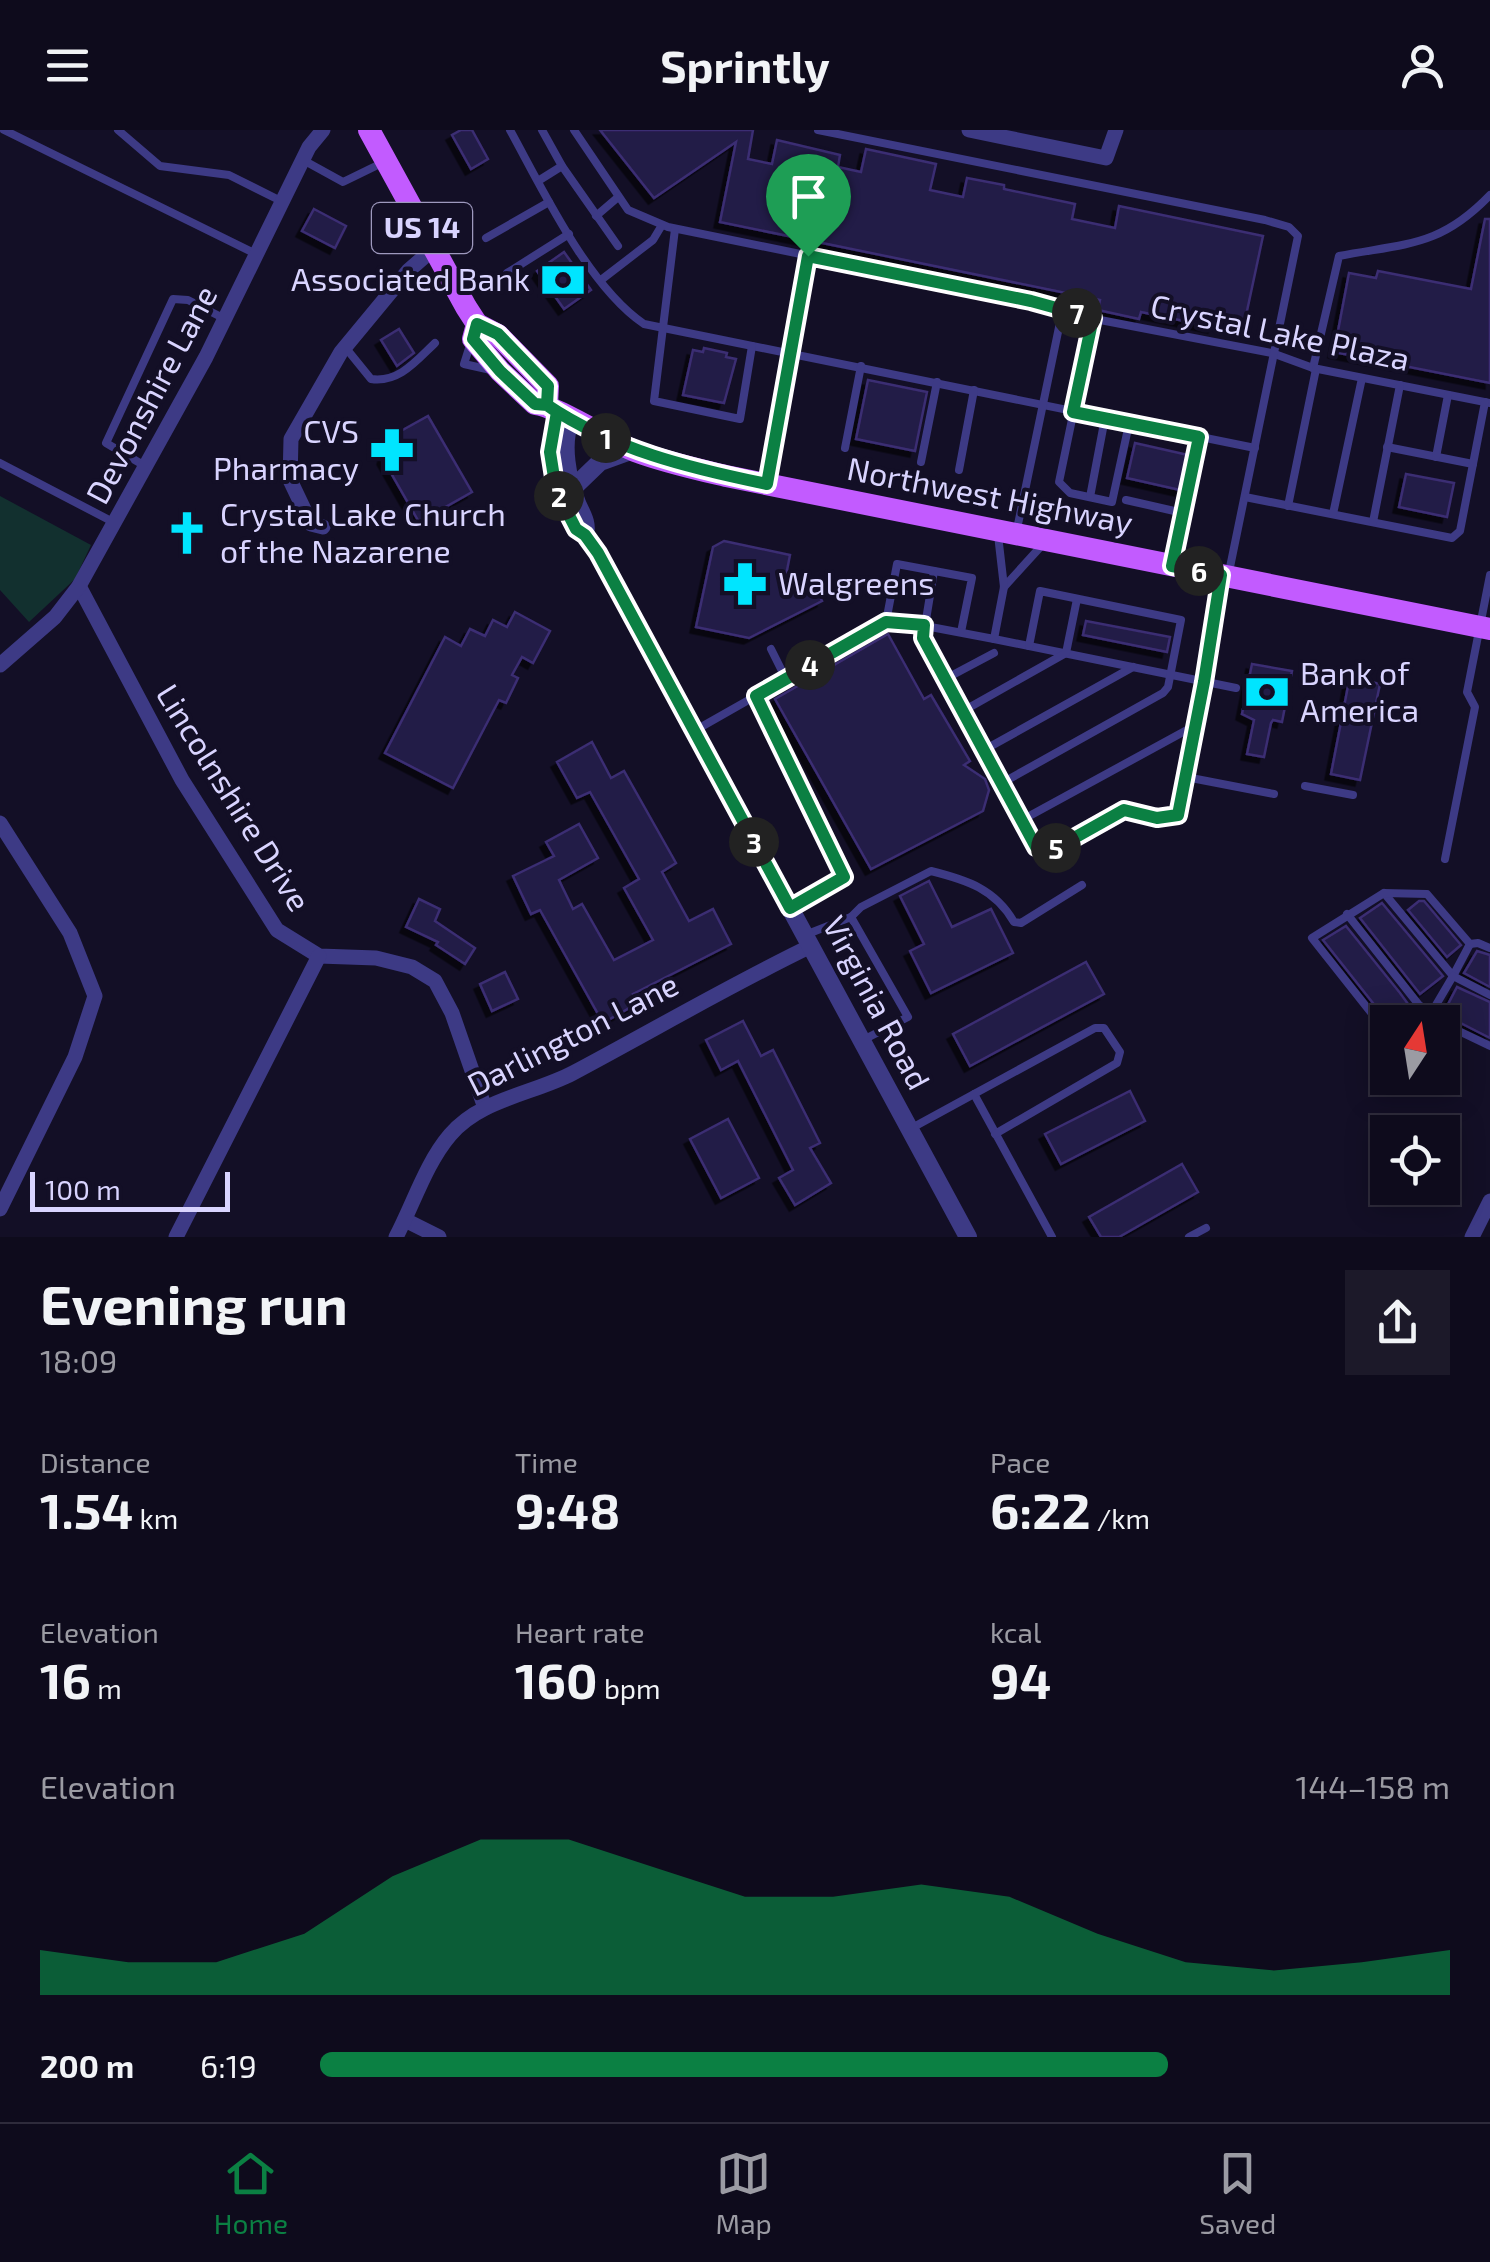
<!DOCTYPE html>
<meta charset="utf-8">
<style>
:root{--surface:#0e0b1c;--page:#1c1929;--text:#f1f3f6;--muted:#9b9ba3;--line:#2e2b3b;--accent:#0b8043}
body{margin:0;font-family:"Exo 2",sans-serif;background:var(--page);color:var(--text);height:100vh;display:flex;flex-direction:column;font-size:38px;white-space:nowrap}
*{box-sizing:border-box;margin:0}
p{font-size:32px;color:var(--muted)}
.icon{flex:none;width:55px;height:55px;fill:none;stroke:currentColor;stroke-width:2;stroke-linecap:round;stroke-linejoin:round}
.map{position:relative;height:1107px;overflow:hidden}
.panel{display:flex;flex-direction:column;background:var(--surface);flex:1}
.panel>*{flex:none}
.needle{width:65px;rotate:12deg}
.tools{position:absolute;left:1370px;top:875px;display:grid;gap:20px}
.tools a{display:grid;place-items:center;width:90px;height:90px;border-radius:0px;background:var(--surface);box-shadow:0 5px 25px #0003,0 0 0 2px var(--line);font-size:50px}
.scale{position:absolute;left:30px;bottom:25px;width:200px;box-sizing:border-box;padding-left:10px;border:5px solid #d9d4ff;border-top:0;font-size:28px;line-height:35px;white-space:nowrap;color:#d9d4ff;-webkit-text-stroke:8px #130f26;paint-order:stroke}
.pin{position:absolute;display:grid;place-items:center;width:85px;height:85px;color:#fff;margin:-102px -42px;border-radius:50% 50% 50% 0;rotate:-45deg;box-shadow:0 0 10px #0007}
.pin .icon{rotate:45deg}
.km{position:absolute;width:50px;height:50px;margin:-25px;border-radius:50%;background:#222;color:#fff;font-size:28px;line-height:50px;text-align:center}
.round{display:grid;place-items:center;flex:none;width:105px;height:105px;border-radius:0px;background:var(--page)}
.headline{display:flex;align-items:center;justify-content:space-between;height:170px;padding:0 40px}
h1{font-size:55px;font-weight:700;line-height:75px}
.stats{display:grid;grid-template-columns:repeat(3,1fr);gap:15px;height:170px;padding:10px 40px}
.stats div{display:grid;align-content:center}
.stats b{font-size:50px;font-weight:700}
.stats small{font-size:28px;font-weight:400}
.stats p{font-size:28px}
.chart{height:280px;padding:20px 40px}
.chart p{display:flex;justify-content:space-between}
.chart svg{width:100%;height:180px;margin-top:10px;fill:var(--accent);opacity:.7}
ul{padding:0 40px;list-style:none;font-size:32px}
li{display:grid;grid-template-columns:160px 120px 1fr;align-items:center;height:75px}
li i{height:25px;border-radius:12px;background:var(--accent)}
header{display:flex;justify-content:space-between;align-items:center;height:130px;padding:0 40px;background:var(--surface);font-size:45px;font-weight:700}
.menu{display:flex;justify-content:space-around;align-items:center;height:140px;border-top:2px solid var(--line);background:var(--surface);font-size:28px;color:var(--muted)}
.menu a{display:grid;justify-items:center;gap:5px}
.menu .current{color:var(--accent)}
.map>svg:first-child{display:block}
.green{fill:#12302f}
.building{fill:#241b47;stroke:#3b2d73;stroke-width:2.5;filter:url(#shadow)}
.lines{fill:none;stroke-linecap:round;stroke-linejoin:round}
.service{stroke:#3d3a85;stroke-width:8}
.minor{stroke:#3d3a85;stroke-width:15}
.tertiary{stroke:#3d3a85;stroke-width:18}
.primary{stroke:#c25bff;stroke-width:22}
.route-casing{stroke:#fff;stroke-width:20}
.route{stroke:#0b8043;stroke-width:12}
.labels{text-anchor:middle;stroke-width:8;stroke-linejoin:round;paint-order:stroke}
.shield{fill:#130f26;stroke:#9e99be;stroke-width:2.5}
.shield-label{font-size:30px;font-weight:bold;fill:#d9d4ff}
.poi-label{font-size:32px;fill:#d9d4ff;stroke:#130f26;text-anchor:start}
.street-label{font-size:32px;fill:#d9d4ff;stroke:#130f26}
</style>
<header><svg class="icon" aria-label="menu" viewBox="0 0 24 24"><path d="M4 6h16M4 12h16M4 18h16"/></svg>Sprintly<svg class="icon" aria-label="person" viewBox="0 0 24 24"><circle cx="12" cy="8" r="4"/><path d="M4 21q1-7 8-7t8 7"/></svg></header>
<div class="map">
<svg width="1490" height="1107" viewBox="0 0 1490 1107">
<defs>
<filter id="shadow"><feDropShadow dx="-5.5" dy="5.5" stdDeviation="0" flood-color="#0009"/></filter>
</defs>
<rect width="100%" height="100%" fill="#130f26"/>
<path class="green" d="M0,366L91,415L75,449L29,492L0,460Z"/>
<g class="building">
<path d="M461,0H472L488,29L471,39L452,5Z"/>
<path d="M600,0H753L748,29L772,34L777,10L840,25L838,37L861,42L866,19L936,34L930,60L963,67L967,48L1004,55V59L1075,74L1072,89L1115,98L1119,76L1263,106L1244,195L1215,189L1213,197L1141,182L1139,189L1098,180L1100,170L720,92L736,12L654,68Z"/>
<path d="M314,79L346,96L335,118L302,101Z"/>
<path d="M1485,89H1490V253L1334,222L1349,143L1376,148L1378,141L1471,159Z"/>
<path d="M564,122L591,160L564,179L537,141Z"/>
<path d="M399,199L414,223L397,236L381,210Z"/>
<path d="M704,218L727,223L726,227L736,229L724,273L683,265L693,220L703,222Z"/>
<path d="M868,250L927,262L915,321L856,309Z"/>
<path d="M428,286L472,362L419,392L383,329L390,307Z"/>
<path d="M1135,313L1188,325L1180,360L1127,348Z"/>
<path d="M1406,344L1454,353L1447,387L1399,377Z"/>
<path d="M724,411L790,425L783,461L810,447L822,471L749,508L696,497L713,417Z"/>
<path d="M515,482L550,501L533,533L522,527L512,545L518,548L506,573L499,570L453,658L385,623L445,507L461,516L470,499L485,506L493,490L507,497Z"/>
<path d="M1086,491L1170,507L1167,522L1083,505Z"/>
<path d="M888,504L924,569L931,565L970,631L964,635L985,649L989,660L983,681L871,739L775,569Z"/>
<path d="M1252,534L1292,541L1282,592L1273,590L1271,593L1264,627L1247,624L1254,590L1242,584Z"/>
<path d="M1353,548L1380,554L1360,650L1331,644L1349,551Z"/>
<path d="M592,612L611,648L624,641L676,733L662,742L689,791L713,779L731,814L633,864L638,873L603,893L540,780L531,784L513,746L554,726L546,712L579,694L598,728L559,750L573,779L582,774L614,830L653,810L624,758L639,749L590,662L577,668L557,632Z"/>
<path d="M929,751L952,797L991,779L1013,823L931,863L910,821L924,814L900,766Z"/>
<path d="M419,769L440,779L435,791L475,818L465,834L436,815L438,812L406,797Z"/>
<path d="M1419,771H1424L1461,815L1447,827L1408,780Z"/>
<path d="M1382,773L1443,846L1420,864L1360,788Z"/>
<path d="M1346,796L1400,863L1419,889V892H1388L1323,810Z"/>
<path d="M1477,821L1490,825V857L1464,843Z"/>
<path d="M1086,832L1104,864L970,936L953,904Z"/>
<path d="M505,842L518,869L492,881L480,854Z"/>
<path d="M1457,857L1490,872V908L1443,884Z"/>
<path d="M743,891L761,926L773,920L820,1013L810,1018L831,1053L795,1075L779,1048L793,1040L738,931L721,940L706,910Z"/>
<path d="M1130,961L1145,991L1061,1034L1045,1004Z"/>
<path d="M728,989L759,1048L721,1068L690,1009Z"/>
<path d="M1182,1034L1198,1062L1119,1107H1101L1089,1087Z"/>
</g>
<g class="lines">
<g class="service">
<path d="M4,0L256,124"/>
<path d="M118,0L160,36L229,45L283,72"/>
<path d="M510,0C543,60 588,156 644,194L1255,318"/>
<path d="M542,0L562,36L618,116"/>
<path d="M574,0L628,80L668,97L1031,171L1095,189L1272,223L1313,238L1490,273"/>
<path d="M818,0L1265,90L1289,97L1298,106L1229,442"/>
<path d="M303,30L343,52L382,33"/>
<path d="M538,51L562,36"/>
<path d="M596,86L617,68"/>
<path d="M675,99L654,271L740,289L752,216"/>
<path d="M486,108L549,72"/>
<path d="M507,143L569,104"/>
<path d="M601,150L653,110L662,95"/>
<path d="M1093,188L1059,352L1070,363L1112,372L1129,294"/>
<path d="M471,212L464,234L491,240"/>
<path d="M345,217L371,249C399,253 416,231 435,213"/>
<path d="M1313,238L1339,126C1407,113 1440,117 1490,65"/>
<path d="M1387,317L1473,334"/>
<path d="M845,318L861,236"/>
<path d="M1436,327L1448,265"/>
<path d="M921,332L937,252"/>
<path d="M0,333L115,393"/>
<path d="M145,336L106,313L173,169L188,170L225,189"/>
<path d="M959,340L974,260"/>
<path d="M767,353L808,126"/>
<path d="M1090,367L1105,288"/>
<path d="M1245,367L1452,408L1460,401L1485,272"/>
<path d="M1126,370L1183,383"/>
<path d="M1288,376L1316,239"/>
<path d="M1333,384L1362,248"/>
<path d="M1373,392L1400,255"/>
<path d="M1017,399L1063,178"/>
<path d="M1173,430L1199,307"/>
<path d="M934,441L923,508L1036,717L1048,720L1123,680L1157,687L1178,685L1220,450"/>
<path d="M1004,457L1044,413"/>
<path d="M886,492L897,434L972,448L961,502"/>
<path d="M994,509L1236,558"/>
<path d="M771,519L786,549"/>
<path d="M945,549L994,523"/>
<path d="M756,566L844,747L792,777"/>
<path d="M963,581L1066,523L1077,469"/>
<path d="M694,601L886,492L899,491L994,509L1004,457L998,405"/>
<path d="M984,620L1133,537"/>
<path d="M1186,647L1274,664"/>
<path d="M1002,653L1163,563L1168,557L1181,490L1040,461L1029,516"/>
<path d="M1305,656L1353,665"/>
<path d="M1022,690L1196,595"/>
<path d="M1445,729L1475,577L1467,562L1490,445"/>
<path d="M1384,763L1453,846L1470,814"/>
<path d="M1347,784L1419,875L1442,892"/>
<path d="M851,787L861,777L931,741C967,750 995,759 1014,792L1021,793L1082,755"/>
<path d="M805,805L851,787L908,887L863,910"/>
<path d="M1426,892L1453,846L1490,865"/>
<path d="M1442,893L1490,916"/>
<path d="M1388,904L1312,808L1384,763L1427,764L1470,814L1478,813L1490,818"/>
<path d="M974,964L1052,1107"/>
<path d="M910,999L1095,898H1104L1120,922L1117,933L995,1004"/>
<path d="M1189,1107L1206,1098"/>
</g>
<g class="minor">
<path d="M969,0L1106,28L1116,0"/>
<path d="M323,397L311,394L290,350L291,309L341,222L408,141L433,119"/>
<path d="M79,456L182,650L277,800L319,826L376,828L412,837L435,851L452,883L485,978"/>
<path d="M0,535L55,487L79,456L206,227L309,17L323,0"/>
<path d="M0,693L70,803L95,866L75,927L0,1079"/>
<path d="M405,1090L439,1107"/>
<path d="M176,1107L319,826"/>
<path d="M396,1107C413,1075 426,1033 450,1005C480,969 533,964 573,943C652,901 730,855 811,816"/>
<path d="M1472,1107L1490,1071"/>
</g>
<g class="tertiary">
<path d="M557,282L550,322L556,360L576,399L585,405L598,423L968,1107"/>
<path d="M571,290C560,313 568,350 577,373C582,385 588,392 585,405"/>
<path d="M573,358L600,332L633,320"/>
</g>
<g class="primary">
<path d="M369,0L466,177L477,194L498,205L548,256L547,275"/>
<path d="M477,194L473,209L500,241L535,274C555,275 610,311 635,321C664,332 696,339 726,346L1490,499"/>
</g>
</g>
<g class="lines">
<g class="route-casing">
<path id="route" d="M808,126L767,354C689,338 614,320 547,275L548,256L498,204L477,194L473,209L500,241L535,274L547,275L557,282L550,322L556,360L576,399L585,405L598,423L790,778L844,747L756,566L886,492L924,495L923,508L1036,717L1048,720L1058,717L1124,680L1157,688L1178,685L1204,552L1221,445L1172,436L1199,307L1073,282L1093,188L1031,171L808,126"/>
</g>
<use href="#route" class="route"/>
</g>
<defs>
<g id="bank-bare" transform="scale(3.45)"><path d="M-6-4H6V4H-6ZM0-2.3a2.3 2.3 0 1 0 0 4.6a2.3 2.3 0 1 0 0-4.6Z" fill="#00e5ff" stroke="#130f26" stroke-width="2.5" paint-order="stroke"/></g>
<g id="pharmacy-bare" transform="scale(3.45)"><path d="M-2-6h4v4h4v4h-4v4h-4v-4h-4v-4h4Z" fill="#00e5ff" stroke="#130f26" stroke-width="2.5" paint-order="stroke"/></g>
<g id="church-bare" transform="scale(3.45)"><path d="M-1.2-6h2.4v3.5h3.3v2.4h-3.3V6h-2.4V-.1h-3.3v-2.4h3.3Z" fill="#00e5ff" stroke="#130f26" stroke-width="2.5" paint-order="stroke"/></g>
</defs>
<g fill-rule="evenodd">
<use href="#bank-bare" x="563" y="150"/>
<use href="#pharmacy-bare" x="392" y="320"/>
<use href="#church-bare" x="187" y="403"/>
<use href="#pharmacy-bare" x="745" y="454"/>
<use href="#bank-bare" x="1267" y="562"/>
</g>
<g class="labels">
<rect class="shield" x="372" y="73" width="100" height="50" rx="8"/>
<g class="shield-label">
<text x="422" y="108">US 14</text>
</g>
<g class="poi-label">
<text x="530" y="161" text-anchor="end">Associated Bank</text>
<text x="359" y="313" text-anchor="end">CVS<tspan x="359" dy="37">Pharmacy</tspan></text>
<text x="220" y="396">Crystal Lake Church<tspan x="220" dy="37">of the Nazarene</tspan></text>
<text x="778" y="465">Walgreens</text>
<text x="1300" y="555">Bank of<tspan x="1300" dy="37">America</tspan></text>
</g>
<g class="street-label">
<text transform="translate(1280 203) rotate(12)" y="11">Crystal Lake Plaza</text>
<text transform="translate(152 265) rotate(-62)" y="11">Devonshire Lane</text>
<text transform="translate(990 366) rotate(11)" y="11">Northwest Highway</text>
<text transform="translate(233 668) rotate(58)" y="11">Lincolnshire Drive</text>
<text transform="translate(876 873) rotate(62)" y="11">Virginia Road</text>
<text transform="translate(573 905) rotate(-27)" y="11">Darlington Lane</text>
</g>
</g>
</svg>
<div class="tools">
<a><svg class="needle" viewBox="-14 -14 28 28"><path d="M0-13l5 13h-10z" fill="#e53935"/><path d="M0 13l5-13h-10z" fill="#9b9ba3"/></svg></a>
<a><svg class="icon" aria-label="locate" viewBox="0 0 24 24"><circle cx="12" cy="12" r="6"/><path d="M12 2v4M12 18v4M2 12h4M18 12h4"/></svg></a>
</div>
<div class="scale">100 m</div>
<div class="pin" style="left:808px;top:126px;background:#1e9e55"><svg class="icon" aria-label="arrive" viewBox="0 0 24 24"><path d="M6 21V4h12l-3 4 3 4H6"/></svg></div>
<b class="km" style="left:606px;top:308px">1</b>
<b class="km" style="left:559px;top:366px">2</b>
<b class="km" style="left:754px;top:712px">3</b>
<b class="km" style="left:810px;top:535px">4</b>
<b class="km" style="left:1056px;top:718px">5</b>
<b class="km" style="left:1199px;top:441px">6</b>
<b class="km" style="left:1077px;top:183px">7</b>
</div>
<section class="panel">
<div class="headline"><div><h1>Evening run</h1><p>18:09</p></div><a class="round"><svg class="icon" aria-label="share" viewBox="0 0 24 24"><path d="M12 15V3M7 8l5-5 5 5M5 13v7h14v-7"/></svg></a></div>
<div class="stats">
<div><p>Distance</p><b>1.54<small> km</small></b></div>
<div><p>Time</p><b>9:48</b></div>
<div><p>Pace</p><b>6:22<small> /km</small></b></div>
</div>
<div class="stats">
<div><p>Elevation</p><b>16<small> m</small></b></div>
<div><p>Heart rate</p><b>160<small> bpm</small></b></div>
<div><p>kcal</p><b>94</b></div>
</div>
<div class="chart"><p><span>Elevation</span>144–158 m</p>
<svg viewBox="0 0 160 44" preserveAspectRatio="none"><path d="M0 44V33L10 36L20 36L30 29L40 15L50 6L60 6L70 13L80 20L90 20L100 17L110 20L120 29L130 36L140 38L150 36L160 33V44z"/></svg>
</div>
<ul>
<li><b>200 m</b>6:19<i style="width:75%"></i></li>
</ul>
</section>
<nav class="menu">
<a class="current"><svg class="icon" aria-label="home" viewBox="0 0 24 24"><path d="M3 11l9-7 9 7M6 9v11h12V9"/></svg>Home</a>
<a><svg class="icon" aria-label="map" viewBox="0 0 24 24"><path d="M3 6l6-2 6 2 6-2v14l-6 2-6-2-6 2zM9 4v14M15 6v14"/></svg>Map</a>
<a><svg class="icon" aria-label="saved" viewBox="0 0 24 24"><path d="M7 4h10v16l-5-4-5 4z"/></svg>Saved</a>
</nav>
